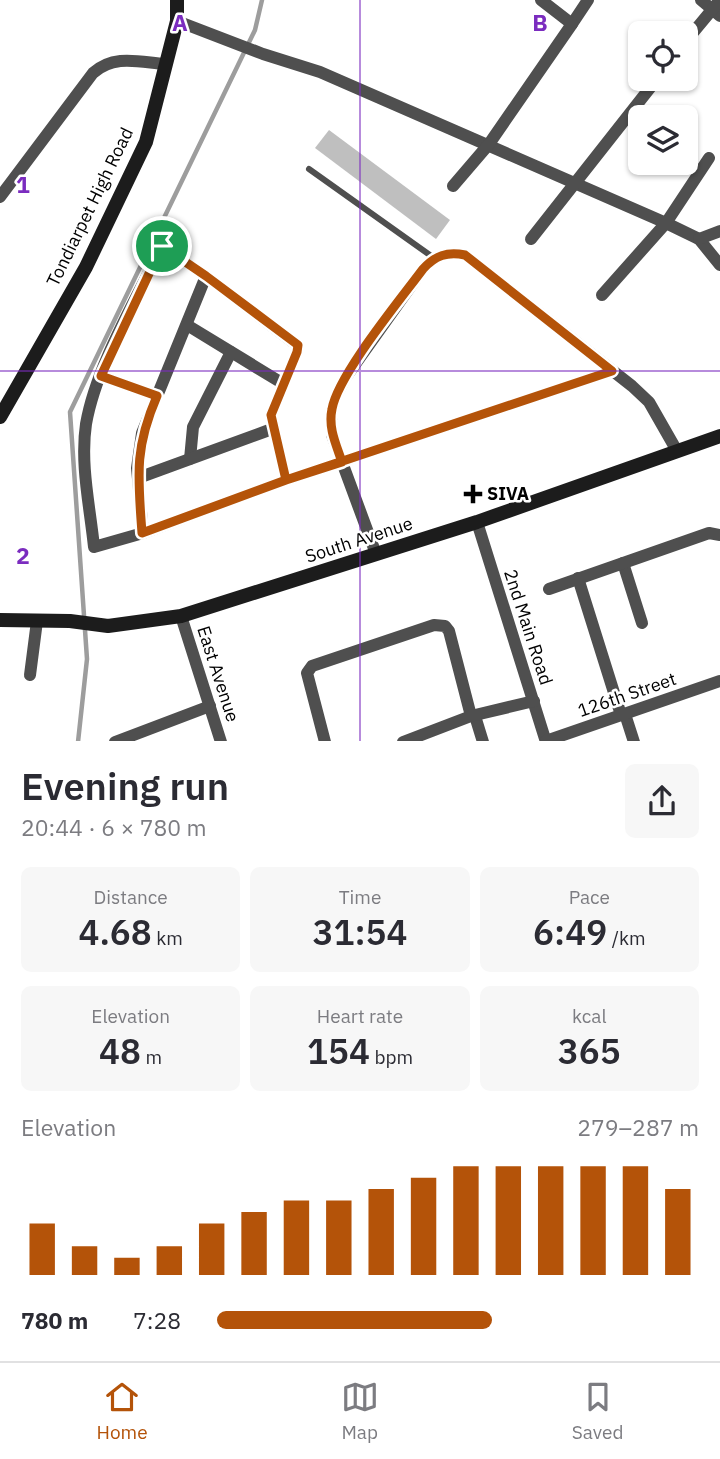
<!DOCTYPE html>
<meta charset="utf-8">
<style>
:root{--surface:#fff;--page:#f7f7f7;--text:#2b2b33;--muted:#7c7c81;--line:#e1e1e2;--accent:#b45309}
body{margin:0;font-family:"IBM Plex Sans",sans-serif;background:var(--page);color:var(--text);height:100vh;display:flex;flex-direction:column;font-size:26px;white-space:nowrap}
*{box-sizing:border-box;margin:0}
p{font-size:23px;color:var(--muted)}
.icon{flex:none;width:38px;height:38px;fill:none;stroke:currentColor;stroke-width:2;stroke-linecap:round;stroke-linejoin:round}
.map{position:relative;height:741px;overflow:hidden}
.drawer{display:flex;flex-direction:column;background:var(--surface);flex:1}
.drawer>*{flex:none}
.tools{position:absolute;left:628px;top:21px;display:grid;gap:14px}
.tools a{display:grid;place-items:center;width:70px;height:70px;border-radius:10px;background:var(--surface);box-shadow:0 2px 5px #0004;font-size:35px}
.pin{position:absolute;display:grid;place-items:center;width:60px;height:60px;color:#fff;margin:-30px;border:4px solid #fff;border-radius:50%;box-shadow:0 2px 7px #0007}
.round{display:grid;place-items:center;flex:none;width:74px;height:74px;border-radius:10px;background:var(--page)}
.overview{display:flex;align-items:center;justify-content:space-between;height:119px;padding:0 21px}
h1{font-size:38px;font-weight:600;line-height:52px}
.stats{display:grid;grid-template-columns:repeat(3,1fr);gap:10px;height:119px;padding:7px 21px}
.stats div{display:grid;align-content:center;border-radius:10px;background:var(--page);text-align:center}
.stats b{font-size:35px;font-weight:600}
.stats small{font-size:19px;font-weight:400}
.stats p{font-size:19px}
.chart{height:196px;padding:14px 21px}
.chart p{display:flex;justify-content:space-between}
.chart svg{width:100%;height:126px;margin-top:7px;stroke:var(--accent);stroke-width:6}
ul{padding:0 21px;list-style:none;font-size:23px}
li{display:grid;grid-template-columns:112px 84px 1fr;align-items:center;height:52px}
li i{height:18px;border-radius:9px;background:var(--accent)}
.dock{display:flex;justify-content:space-around;align-items:center;height:98px;border-top:2px solid var(--line);background:var(--surface);font-size:19px;color:var(--muted)}
.dock a{display:grid;justify-items:center;gap:4px}
.dock .selected{color:var(--accent)}
.map>svg:first-child{display:block}
.lines{fill:none;stroke-linecap:round;stroke-linejoin:round}
.stream{stroke:#9d9d9d;stroke-width:4.5}
.building{fill:#bfbfbf}
.lane{stroke:#4f4f4f;stroke-width:6}
.street{stroke:#4f4f4f;stroke-width:12}
.secondary{stroke:#1c1c1c;stroke-width:14}
.route-casing{stroke:#fff;stroke-width:14}
.route{stroke:#b45309;stroke-width:9}
.grid{fill:none;stroke:#7b2cbf;stroke-width:2;stroke-opacity:0.55}
.poi-dot{fill:#000;stroke:#fff;stroke-width:2.5}
.labels{text-anchor:middle;stroke-width:5;stroke-linejoin:round;paint-order:stroke}
.street-label{font-size:18px;fill:#000;stroke:#fff}
.poi-label{font-size:18px;font-weight:bold;fill:#000;stroke:#fff;text-anchor:start}
.grid-label{font-size:23px;text-anchor:middle;font-weight:bold;fill:#7b2cbf;stroke:#fff;stroke-width:5;stroke-linejoin:round;paint-order:stroke}
</style>
<div class="map">
<svg width="720" height="742" viewBox="0 0 720 742">
<rect width="100%" height="100%" fill="#fff"/>
<g class="lines">
<path class="stream" d="M78,742L87,659L70,412L255,30L262,0"/>
</g>
<path class="building" d="M329,130L450,220L436,239L315,148Z"/>
<g class="lines">
<path class="lane" d="M309,169L434,258"/>
<g class="street">
<path d="M701,0L720,16"/>
<path d="M177,21L263,54L320,72L666,223L699,239L720,265"/>
<path d="M572,24L588,0"/>
<path d="M686,41L720,0"/>
<path d="M453,186L489,144L572,24L541,0"/>
<path d="M0,197L93,73C114,54 139,62 165,64"/>
<path d="M531,239L657,79"/>
<path d="M699,239L720,231"/>
<path d="M602,295L666,223L709,158"/>
<path d="M187,325L282,383"/>
<path d="M101,376L157,396"/>
<path d="M190,459L193,427L231,352"/>
<path d="M138,478L272,429"/>
<path d="M286,480L271,415L297,352V345L206,276L162,246C136,300 96,366 86,424C80,464 90,507 94,547L143,533L286,480L612,371"/>
<path d="M477,522L546,742"/>
<path d="M143,533L137,468L142,433L206,276"/>
<path d="M376,554L332,435V410L335,398L346,377L423,269C435,256 447,251 465,255L632,386L649,402L677,451"/>
<path d="M623,563L642,623"/>
<path d="M578,578L621,715"/>
<path d="M549,589L709,533L720,535"/>
<path d="M181,616L221,742"/>
<path d="M30,675L37,621"/>
<path d="M625,714L634,742"/>
<path d="M475,716L483,742"/>
<path d="M546,741L720,681"/>
<path d="M115,742L210,706"/>
<path d="M325,742L307,673L312,666L434,625L445,626L449,631L471,716"/>
<path d="M403,742L471,716L534,701"/>
</g>
<g class="secondary">
<path d="M0,417L86,267L146,142L177,21V0"/>
<path d="M0,620L70,621L108,626L181,616L477,522L720,436"/>
</g>
</g>
<g class="lines">
<g class="route-casing">
<path id="route" d="M162,246L206,276L298,345L297,352L271,415L286,480L612,371L465,255C447,251 435,256 423,269C400,300 338,375 332,409C328,428 336,444 342,462L286,480L142,533C138,477 134,449 157,396L101,376L162,246"/>
</g>
<use href="#route" class="route"/>
</g>
<path class="grid" d="M360,0V742M0,371H720"/>
<path class="poi-dot" d="M469.5 483.5h7v7h7v7h-7v7h-7v-7h-7v-7h7z"/>
<g class="labels">
<g class="street-label">
<text transform="translate(90 207) rotate(-64)" y="6">Tondiarpet High Road</text>
<text transform="translate(359 540) rotate(-18)" y="6">South Avenue</text>
<text transform="translate(528 627) rotate(72)" y="6">2nd Main Road</text>
<text transform="translate(218 674) rotate(72)" y="6">East Avenue</text>
<text transform="translate(627 695) rotate(-19)" y="6">126th Street</text>
</g>
<g class="poi-label">
<text x="487" y="500">SIVA</text>
</g>
</g>
<g class="grid-label">
<text x="180" y="31">A</text>
<text x="540" y="31">B</text>
<text x="23" y="193">1</text>
<text x="23" y="564">2</text>
</g>
</svg>
<div class="tools">
<a><svg class="icon" aria-label="locate" viewBox="0 0 24 24"><circle cx="12" cy="12" r="6"/><path d="M12 2v4M12 18v4M2 12h4M18 12h4"/></svg></a>
<a><svg class="icon" aria-label="layers" viewBox="0 0 24 24"><path d="M12 4l9 5-9 5-9-5zM3 14l9 5 9-5"/></svg></a>
</div>
<div class="pin" style="left:162px;top:246px;background:#1e9e55"><svg class="icon" aria-label="arrive" viewBox="0 0 24 24"><path d="M6 21V4h12l-3 4 3 4H6"/></svg></div>
</div>
<section class="drawer">
<div class="overview"><div><h1>Evening run</h1><p>20:44 · 6 × 780 m</p></div><a class="round"><svg class="icon" aria-label="share" viewBox="0 0 24 24"><path d="M12 15V3M7 8l5-5 5 5M5 13v7h14v-7"/></svg></a></div>
<div class="stats">
<div><p>Distance</p><b>4.68<small> km</small></b></div>
<div><p>Time</p><b>31:54</b></div>
<div><p>Pace</p><b>6:49<small> /km</small></b></div>
</div>
<div class="stats">
<div><p>Elevation</p><b>48<small> m</small></b></div>
<div><p>Heart rate</p><b>154<small> bpm</small></b></div>
<div><p>kcal</p><b>365</b></div>
</div>
<div class="chart"><p><span>Elevation</span>279–287 m</p>
<svg viewBox="0 0 160 44" preserveAspectRatio="none"><path d="M5 44V26M15 44V34M25 44V38M35 44V34M45 44V26M55 44V22M65 44V18M75 44V18M85 44V14M95 44V10M105 44V6M115 44V6M125 44V6M135 44V6M145 44V6M155 44V14"/></svg>
</div>
<ul>
<li><b>780 m</b>7:28<i style="width:57%"></i></li>
</ul>
</section>
<nav class="dock">
<a class="selected"><svg class="icon" aria-label="home" viewBox="0 0 24 24"><path d="M3 11l9-7 9 7M6 9v11h12V9"/></svg>Home</a>
<a><svg class="icon" aria-label="map" viewBox="0 0 24 24"><path d="M3 6l6-2 6 2 6-2v14l-6 2-6-2-6 2zM9 4v14M15 6v14"/></svg>Map</a>
<a><svg class="icon" aria-label="saved" viewBox="0 0 24 24"><path d="M7 4h10v16l-5-4-5 4z"/></svg>Saved</a>
</nav>
